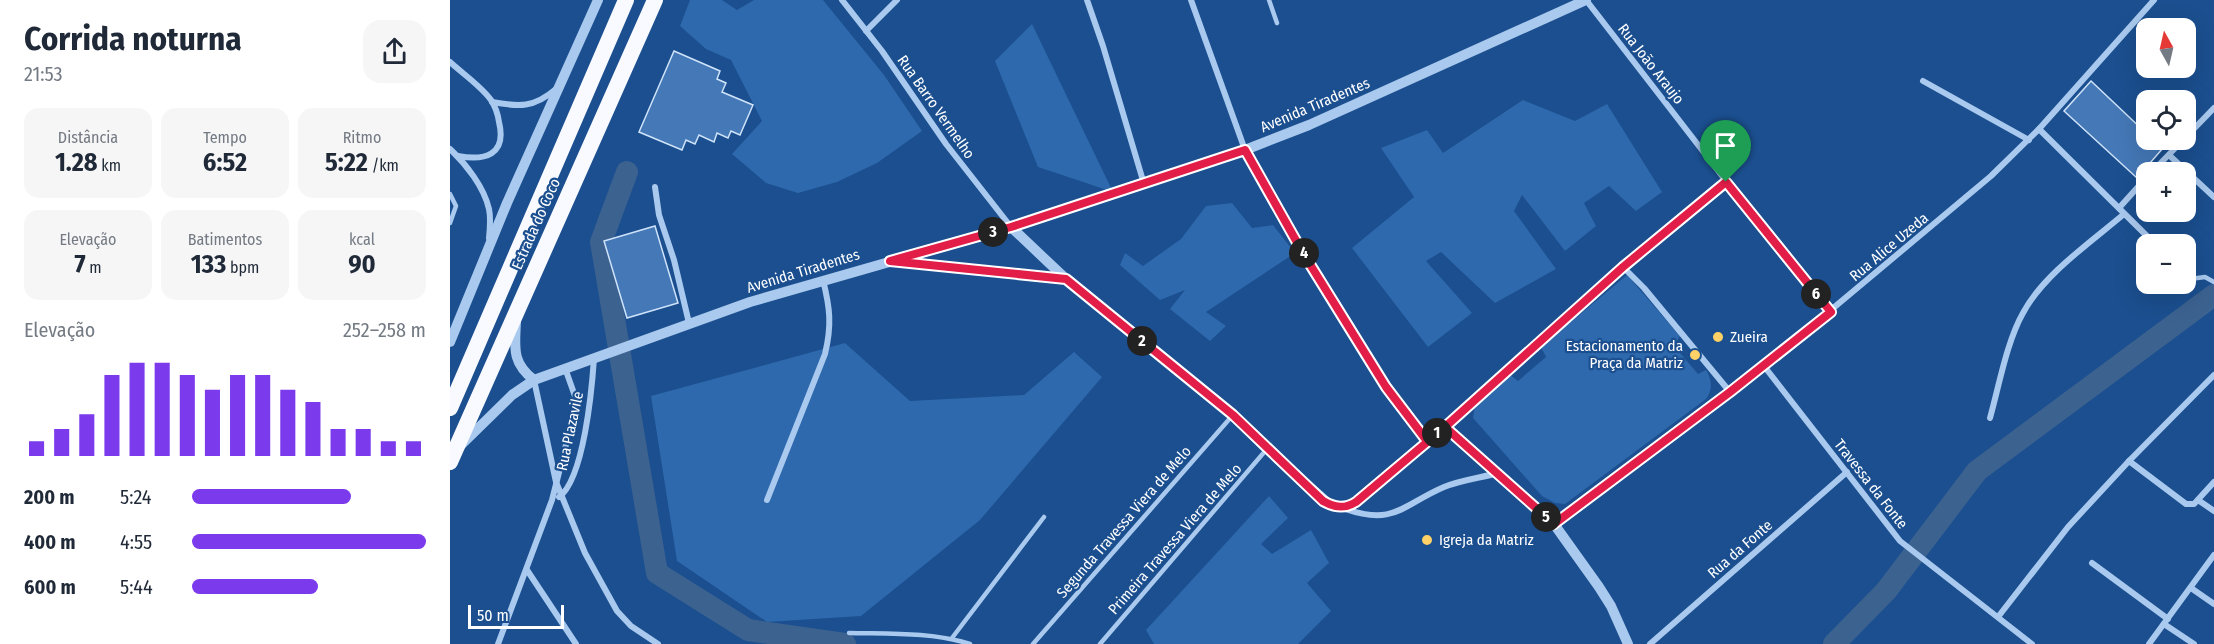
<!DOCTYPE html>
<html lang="pt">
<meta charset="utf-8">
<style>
:root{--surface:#fff;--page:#f6f6f7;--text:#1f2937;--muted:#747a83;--accent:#7c3aed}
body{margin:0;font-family:"Fira Sans Condensed",sans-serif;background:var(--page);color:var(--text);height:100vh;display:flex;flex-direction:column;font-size:22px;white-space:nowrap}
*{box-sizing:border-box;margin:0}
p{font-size:20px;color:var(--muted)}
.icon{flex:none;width:33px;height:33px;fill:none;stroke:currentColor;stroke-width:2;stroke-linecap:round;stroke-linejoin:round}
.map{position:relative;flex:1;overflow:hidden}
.panel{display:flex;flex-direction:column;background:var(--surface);width:450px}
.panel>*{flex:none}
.needle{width:39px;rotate:352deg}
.buttons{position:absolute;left:1686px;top:18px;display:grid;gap:12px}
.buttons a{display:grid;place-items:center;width:60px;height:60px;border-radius:12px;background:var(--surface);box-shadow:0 6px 24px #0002;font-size:30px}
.scale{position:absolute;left:18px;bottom:15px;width:96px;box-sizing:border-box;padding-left:6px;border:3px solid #fff;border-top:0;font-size:16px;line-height:21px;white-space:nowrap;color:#fff;-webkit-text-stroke:4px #1b4f8f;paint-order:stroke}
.pin{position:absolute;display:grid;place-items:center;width:51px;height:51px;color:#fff;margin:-62px -26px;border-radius:50% 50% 50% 0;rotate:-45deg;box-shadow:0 0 6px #0007}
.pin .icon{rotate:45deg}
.km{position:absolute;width:30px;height:30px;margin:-15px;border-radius:50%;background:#222;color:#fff;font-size:16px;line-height:30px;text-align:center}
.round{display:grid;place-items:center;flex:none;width:63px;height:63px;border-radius:18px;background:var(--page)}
.head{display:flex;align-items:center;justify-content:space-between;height:102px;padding:0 24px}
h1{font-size:33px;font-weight:700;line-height:45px}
.stats{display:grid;grid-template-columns:repeat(3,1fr);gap:9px;height:102px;padding:6px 24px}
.stats div{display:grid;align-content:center;border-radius:15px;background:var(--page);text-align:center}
.stats b{font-size:26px;font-weight:700}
.stats small{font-size:16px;font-weight:400}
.stats p{font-size:16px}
.chart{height:168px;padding:12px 24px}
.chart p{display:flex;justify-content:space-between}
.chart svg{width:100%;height:108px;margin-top:6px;stroke:var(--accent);stroke-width:6}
ul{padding:0 24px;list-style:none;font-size:20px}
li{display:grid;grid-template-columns:96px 72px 1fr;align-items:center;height:45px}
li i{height:15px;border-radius:8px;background:var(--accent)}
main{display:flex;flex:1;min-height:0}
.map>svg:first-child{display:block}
.green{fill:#2e69ad}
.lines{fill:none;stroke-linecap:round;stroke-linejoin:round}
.river{stroke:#3c6290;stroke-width:22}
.building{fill:#4478b7;stroke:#cfe3fa;stroke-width:1.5}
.service{stroke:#a9c9ee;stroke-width:4.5}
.minor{stroke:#a9c9ee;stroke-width:6}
.tertiary{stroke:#a9c9ee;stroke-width:10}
.trunk{stroke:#f8faff;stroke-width:16}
.route-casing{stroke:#fff;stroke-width:12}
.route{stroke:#e11d48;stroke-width:8}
.poi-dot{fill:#ffd166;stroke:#1b4f8f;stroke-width:2}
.labels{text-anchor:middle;stroke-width:4.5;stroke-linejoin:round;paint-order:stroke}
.street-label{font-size:15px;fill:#fff;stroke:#1b4f8f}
.poi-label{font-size:15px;fill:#fff;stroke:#1b4f8f;text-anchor:start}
</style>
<main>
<section class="panel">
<div class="head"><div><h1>Corrida noturna</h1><p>21:53</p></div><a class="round"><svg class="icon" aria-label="share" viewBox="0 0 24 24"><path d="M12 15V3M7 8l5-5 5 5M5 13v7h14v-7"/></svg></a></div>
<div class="stats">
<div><p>Distância</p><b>1.28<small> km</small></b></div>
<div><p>Tempo</p><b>6:52</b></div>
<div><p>Ritmo</p><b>5:22<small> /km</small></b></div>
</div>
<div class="stats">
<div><p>Elevação</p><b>7<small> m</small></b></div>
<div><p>Batimentos</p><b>133<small> bpm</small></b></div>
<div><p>kcal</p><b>90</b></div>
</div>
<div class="chart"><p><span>Elevação</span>252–258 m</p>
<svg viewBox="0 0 160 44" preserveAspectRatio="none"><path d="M5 44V38M15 44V33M25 44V27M35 44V11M45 44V6M55 44V6M65 44V11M75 44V17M85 44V11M95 44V11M105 44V17M115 44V22M125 44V33M135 44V33M145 44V38M155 44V38"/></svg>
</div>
<ul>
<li><b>200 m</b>5:24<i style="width:68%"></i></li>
<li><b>400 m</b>4:55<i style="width:100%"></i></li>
<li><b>600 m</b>5:44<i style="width:54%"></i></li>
</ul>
</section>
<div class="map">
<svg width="1764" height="644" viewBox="0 0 1764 644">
<rect width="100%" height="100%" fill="#1b4f8f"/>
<g class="green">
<path d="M240,0H272L287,10L304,0H373L434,75L472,131L427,163L387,182L348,193L316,183L282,154L312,121L281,60L256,49L230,26Z"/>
<path d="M582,24L663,192L588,167L545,61Z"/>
<path d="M1073,100L1125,121L1157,104L1212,192L1186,211L1159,186L1134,203L1146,226L1115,251L1072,195L1064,211L1106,269L1045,303L991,252L976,261L1022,313L978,347L902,248L964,197L931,148L977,130L993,153Z"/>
<path d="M782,203L802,228L823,225L845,253L756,312L776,326L760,341L720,309L735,290L710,300L670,265L675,253L693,266L731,239L756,206Z"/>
<path d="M1177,275L1230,336L1224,346L1248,374L1256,370C1262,380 1263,389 1256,399L1115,504L1105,503L1092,496L1023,418L1025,405L1059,374L1068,381L1096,357L1091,347Z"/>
<path d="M395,343L460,401L574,395L624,352L652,377L530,520L411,616L317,622L227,561L201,396Z"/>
<path d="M819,496L838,518L811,544L822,554L861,530L879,563L857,583L881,611L848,644H704L696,630Z"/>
</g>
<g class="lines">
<g class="river">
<path d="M177,172L151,242L207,573L298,630L395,644"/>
<path d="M1384,644L1436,591L1527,471L1764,295"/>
</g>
</g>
<g class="building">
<path d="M224,51L270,71L267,79L276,83L272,92L303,105L290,135L281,131L278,138L267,133L264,142L249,135L245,144L236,140L232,150L189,132Z"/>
<path d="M1641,81L1696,133V140H1704L1713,148L1687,178L1614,111Z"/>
<path d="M205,226L228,303L177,318L154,241Z"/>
</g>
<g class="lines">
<g class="service">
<path d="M819,0L827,23"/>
<path d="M0,194L6,206L0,223"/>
<path d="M1740,279L1755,277L1764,282"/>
<path d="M399,633C439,634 481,632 520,644"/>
<path d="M502,638L594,517"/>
<path d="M583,644L782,416"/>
<path d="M650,644L816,450"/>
</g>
<g class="minor">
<path d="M392,0L432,51L496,144L561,227"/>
<path d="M637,0L653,46L694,184"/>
<path d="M741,0L795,150L853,253L936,387L977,441"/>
<path d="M1136,0L1276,181L1381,312"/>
<path d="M416,31L447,0"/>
<path d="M0,62C13,74 31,86 41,100C45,106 48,115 49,122C57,155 35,161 8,156"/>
<path d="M1473,81L1579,140"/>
<path d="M42,102C69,107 84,108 106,89"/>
<path d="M1589,129L1705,244"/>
<path d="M1736,137L1764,108"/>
<path d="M0,149C16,164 34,187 39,209C41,218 40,228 39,238"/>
<path d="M1719,155L1764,197"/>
<path d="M1702,172L1733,140"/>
<path d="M205,187L209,215L224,260L239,323"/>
<path d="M1669,208L1696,178"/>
<path d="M449,262L615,279"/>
<path d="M1173,267L1194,288L1280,392"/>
<path d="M1736,274L1740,279"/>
<path d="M1314,366L1450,541L1582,644"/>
<path d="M84,380L106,482L135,553L167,611L181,626L208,644"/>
<path d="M1540,418C1549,386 1557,341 1573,313C1593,275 1641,242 1674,214"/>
<path d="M995,427L1173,267L1276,181"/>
<path d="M1679,461L1736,504H1744L1764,482"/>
<path d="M109,497C134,479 142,388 144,358"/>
<path d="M317,500L375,354C382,325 380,308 373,280"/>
<path d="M1748,500L1764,511"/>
<path d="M895,509C945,526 952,505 994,487C1011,480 1030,478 1048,473"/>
<path d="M1104,524L1314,366L1541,176L1589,129L1704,0"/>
<path d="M1642,563L1718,619"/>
<path d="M77,570L126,644"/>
<path d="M1741,588L1764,604"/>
<path d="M1548,617L1618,527L1679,461L1764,375"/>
<path d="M1714,624L1744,644"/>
<path d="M48,644L102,500L120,429L126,399L115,368"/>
<path d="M1200,644L1397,472"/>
<path d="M1699,644L1764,555"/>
</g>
<g class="tertiary">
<path d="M561,227L616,279L783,415L817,449L879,504C889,508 897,508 906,502L995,427L1104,524L1149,587L1161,606L1178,644"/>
<path d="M66,321C65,347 61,362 84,380"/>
<path d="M0,342L57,203L148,0"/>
<path d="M11,445L62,395L84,380L300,302L561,227L795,150L859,125L1136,0"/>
</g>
<g class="trunk">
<path d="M0,408L176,0"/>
<path d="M0,462L205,0"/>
</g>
</g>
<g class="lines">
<g class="route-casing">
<path id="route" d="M1276,182L1173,267L995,427L906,502C895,509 885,508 873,501L783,415L616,279L440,261L561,227L795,150L853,253L936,387L977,441L995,427L1104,524L1280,392L1381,312L1276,182"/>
</g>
<use href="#route" class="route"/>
</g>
<g class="poi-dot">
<circle cx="1268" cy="337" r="6"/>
<circle cx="1245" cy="355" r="6"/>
<circle cx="977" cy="540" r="6"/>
</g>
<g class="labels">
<g class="street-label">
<text transform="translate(1201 64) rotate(52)" y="5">Rua João Araujo</text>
<text transform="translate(865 105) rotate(-23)" y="5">Avenida Tiradentes</text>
<text transform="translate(486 107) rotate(55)" y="5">Rua Barro Vermelho</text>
<text transform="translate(86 224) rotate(-66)" y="5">Estrada do Coco</text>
<text transform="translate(1439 247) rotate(-40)" y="5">Rua Alice Uzeda</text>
<text transform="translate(353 271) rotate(-17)" y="5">Avenida Tiradentes</text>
<text transform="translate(120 431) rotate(-78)" y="5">Rua Plazavile</text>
<text transform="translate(1421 484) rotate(52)" y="5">Travessa da Fonte</text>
<text transform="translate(674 522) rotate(-49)" y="5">Segunda Travessa Viera de Melo</text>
<text transform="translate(725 539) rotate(-49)" y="5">Primeira Travessa Viera de Melo</text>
<text transform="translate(1290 549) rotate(-41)" y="5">Rua da Fonte</text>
</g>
<g class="poi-label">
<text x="1280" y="342">Zueira</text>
<text x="1233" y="351" text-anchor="end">Estacionamento da<tspan x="1233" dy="17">Praça da Matriz</tspan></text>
<text x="989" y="545">Igreja da Matriz</text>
</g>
</g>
</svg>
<div class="buttons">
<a><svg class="needle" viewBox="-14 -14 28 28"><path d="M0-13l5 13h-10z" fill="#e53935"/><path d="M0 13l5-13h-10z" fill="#747a83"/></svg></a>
<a><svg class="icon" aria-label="locate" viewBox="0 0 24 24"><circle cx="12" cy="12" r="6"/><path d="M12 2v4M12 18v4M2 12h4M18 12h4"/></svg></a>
<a>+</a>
<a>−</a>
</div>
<div class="scale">50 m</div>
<div class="pin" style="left:1276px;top:182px;background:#1e9e55"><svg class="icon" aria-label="arrive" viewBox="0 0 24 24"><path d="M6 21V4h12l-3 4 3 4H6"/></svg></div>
<b class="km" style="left:987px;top:433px">1</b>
<b class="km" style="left:692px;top:341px">2</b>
<b class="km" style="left:543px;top:232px">3</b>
<b class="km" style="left:854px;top:253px">4</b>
<b class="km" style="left:1096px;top:517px">5</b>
<b class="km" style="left:1366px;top:294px">6</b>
</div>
</main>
